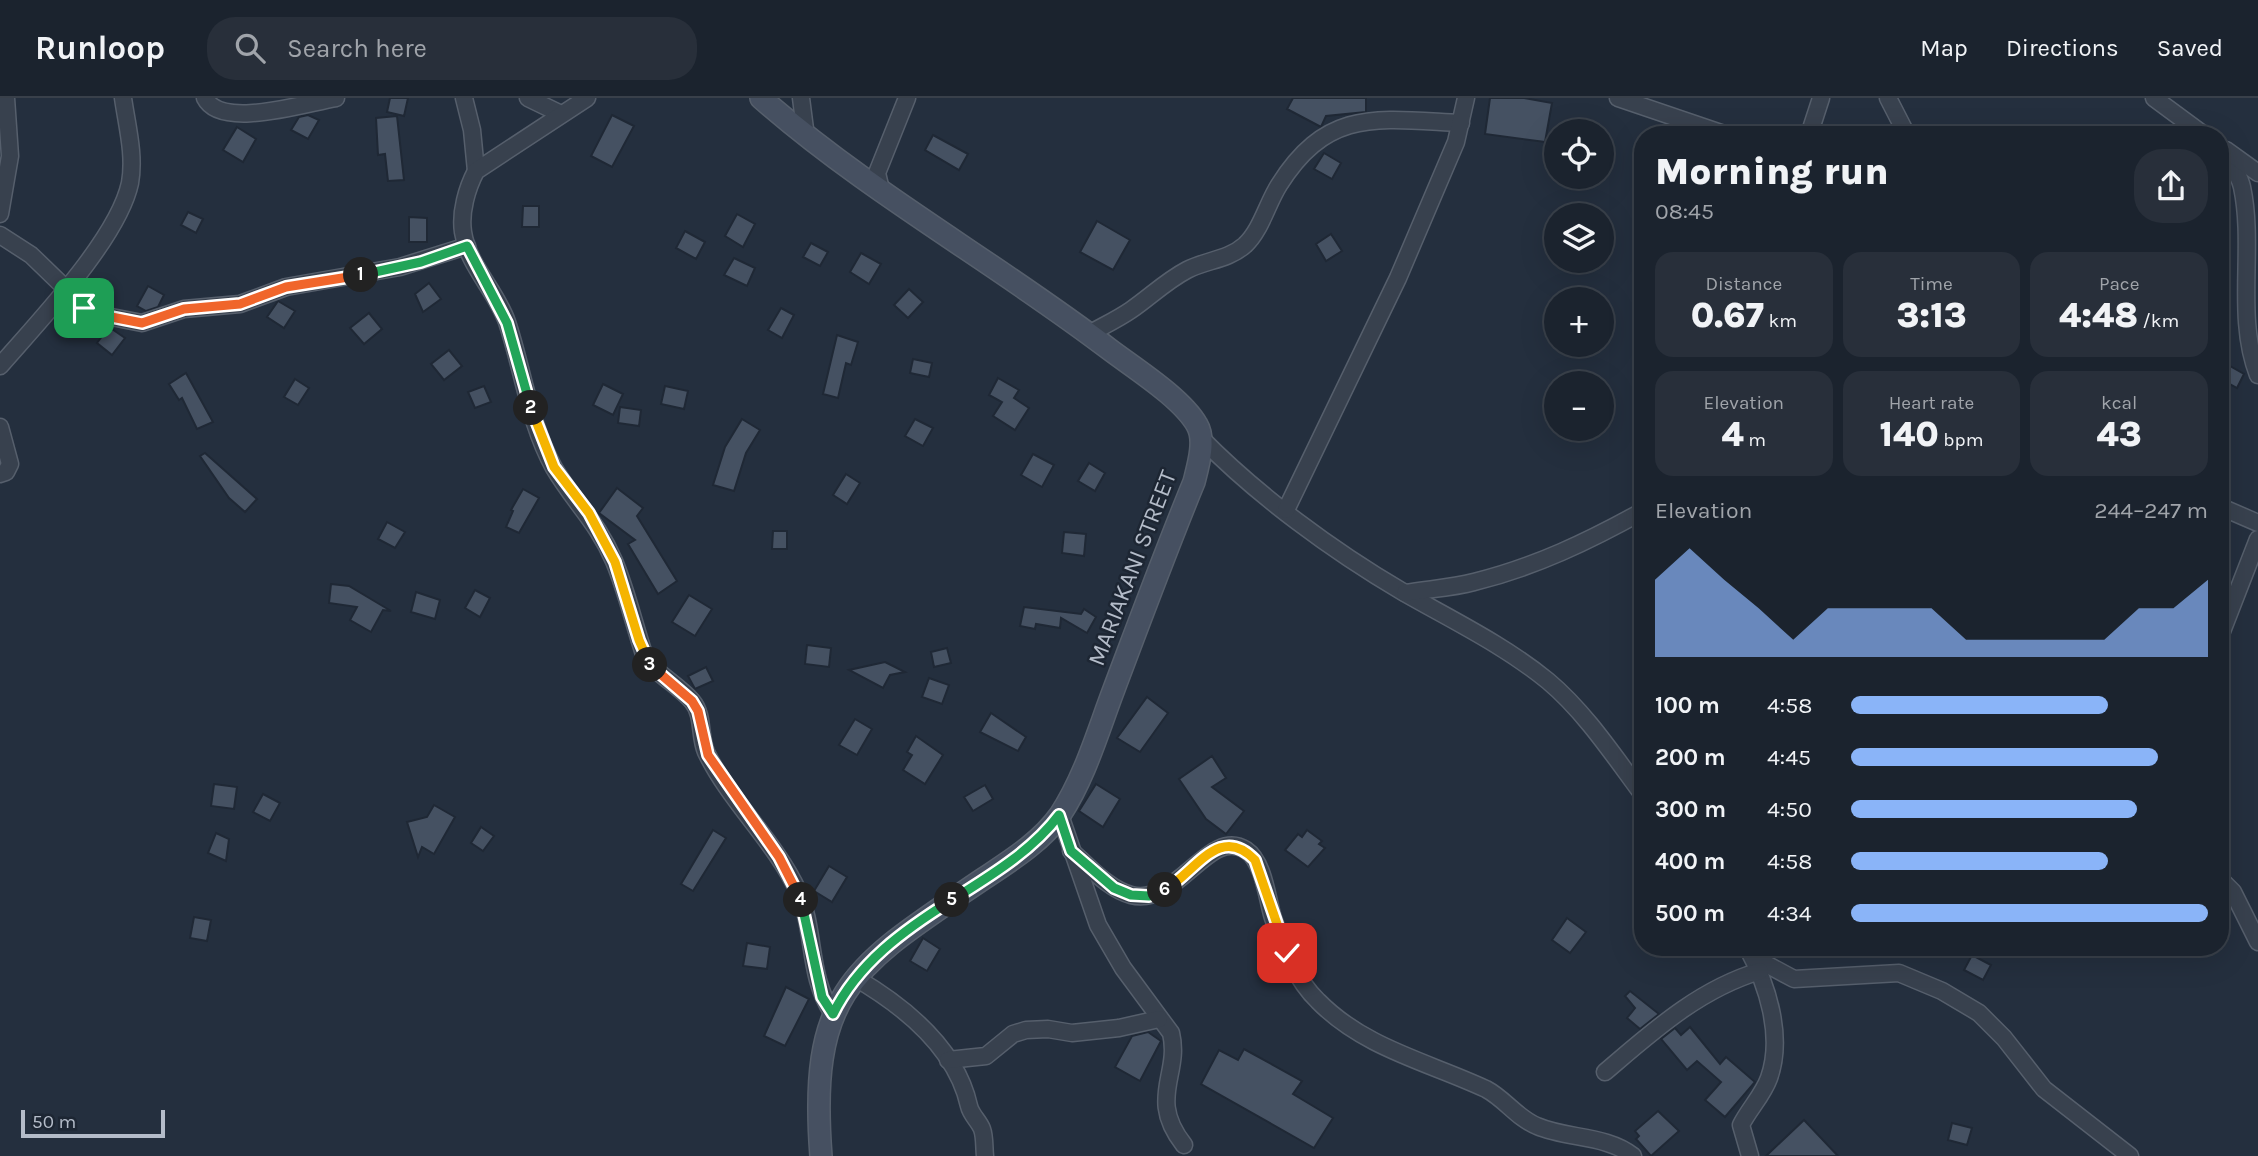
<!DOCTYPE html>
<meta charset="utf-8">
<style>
:root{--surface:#1b232e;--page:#282f3a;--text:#f1f3f6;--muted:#a0a4aa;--line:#39404a;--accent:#8ab4f8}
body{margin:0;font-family:Karla,sans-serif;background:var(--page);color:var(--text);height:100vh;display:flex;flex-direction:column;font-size:26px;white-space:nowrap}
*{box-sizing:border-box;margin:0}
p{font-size:23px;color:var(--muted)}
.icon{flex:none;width:38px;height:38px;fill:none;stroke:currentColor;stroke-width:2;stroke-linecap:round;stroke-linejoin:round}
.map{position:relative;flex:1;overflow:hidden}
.details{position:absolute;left:1634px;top:28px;width:595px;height:830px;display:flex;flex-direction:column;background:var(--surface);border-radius:28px;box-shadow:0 7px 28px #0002,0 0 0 2px var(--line)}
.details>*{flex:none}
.controls{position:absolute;left:1544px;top:21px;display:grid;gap:14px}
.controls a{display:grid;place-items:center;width:70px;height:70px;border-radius:50%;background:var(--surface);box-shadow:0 7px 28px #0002,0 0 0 2px var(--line);font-size:35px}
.scale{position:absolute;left:21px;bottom:18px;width:144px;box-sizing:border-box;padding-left:7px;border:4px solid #b4bcc9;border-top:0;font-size:19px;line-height:24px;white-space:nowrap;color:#b4bcc9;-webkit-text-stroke:5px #1d2633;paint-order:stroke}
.pin{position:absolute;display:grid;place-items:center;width:60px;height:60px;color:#fff;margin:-30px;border-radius:14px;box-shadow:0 4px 10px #0006}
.km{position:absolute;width:35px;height:35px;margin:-18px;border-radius:50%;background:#222;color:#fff;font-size:19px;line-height:35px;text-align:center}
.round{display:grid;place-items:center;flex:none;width:74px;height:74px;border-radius:28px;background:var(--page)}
.overview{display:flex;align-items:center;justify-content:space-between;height:119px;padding:0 21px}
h1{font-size:38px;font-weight:800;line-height:52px}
.metrics{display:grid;grid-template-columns:repeat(3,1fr);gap:10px;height:119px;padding:7px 21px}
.metrics div{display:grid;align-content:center;border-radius:18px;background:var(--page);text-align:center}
.metrics b{font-size:35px;font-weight:800}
.metrics small{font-size:19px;font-weight:400}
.metrics p{font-size:19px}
.chart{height:196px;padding:14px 21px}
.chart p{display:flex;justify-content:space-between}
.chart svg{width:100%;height:126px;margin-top:7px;fill:var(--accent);opacity:.7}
ul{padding:0 21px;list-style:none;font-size:23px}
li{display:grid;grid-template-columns:112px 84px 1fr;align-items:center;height:52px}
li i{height:18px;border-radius:9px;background:var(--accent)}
header{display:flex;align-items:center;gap:42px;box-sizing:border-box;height:98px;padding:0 35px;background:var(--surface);border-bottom:2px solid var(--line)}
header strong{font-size:33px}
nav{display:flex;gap:38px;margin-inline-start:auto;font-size:24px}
.search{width:490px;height:63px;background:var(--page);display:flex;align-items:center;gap:18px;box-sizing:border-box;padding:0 24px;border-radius:28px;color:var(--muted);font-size:26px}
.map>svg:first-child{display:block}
.building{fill:#455162;stroke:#1f2835;stroke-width:2}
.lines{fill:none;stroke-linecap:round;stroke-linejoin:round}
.street-casing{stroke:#565f6c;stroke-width:19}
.secondary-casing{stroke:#565f6c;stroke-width:24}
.street{stroke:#38414e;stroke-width:16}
.secondary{stroke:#465061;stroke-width:21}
.split-1-casing{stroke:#fff;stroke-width:14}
.split-2-casing{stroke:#fff;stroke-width:14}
.split-3-casing{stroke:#fff;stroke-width:14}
.split-4-casing{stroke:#fff;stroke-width:14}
.split-5-casing{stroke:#fff;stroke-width:14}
.split-6-casing{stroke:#fff;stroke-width:14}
.split-7-casing{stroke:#fff;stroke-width:14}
.split-1{stroke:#f0652b;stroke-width:9}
.split-2{stroke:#22a559;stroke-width:9}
.split-3{stroke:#f5b400;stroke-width:9}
.split-4{stroke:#f0652b;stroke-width:9}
.split-5{stroke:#22a559;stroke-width:9}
.split-6{stroke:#22a559;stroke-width:9}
.split-7{stroke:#f5b400;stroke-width:9}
.labels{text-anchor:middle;stroke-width:5;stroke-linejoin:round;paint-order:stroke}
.street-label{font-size:24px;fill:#b4bcc9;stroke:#1d2633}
</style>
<header>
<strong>Runloop</strong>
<div class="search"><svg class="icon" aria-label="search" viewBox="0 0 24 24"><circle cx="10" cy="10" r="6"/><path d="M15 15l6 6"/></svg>Search here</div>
<nav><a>Map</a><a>Directions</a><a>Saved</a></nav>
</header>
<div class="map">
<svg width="2258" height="1058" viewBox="0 0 2258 1058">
<rect width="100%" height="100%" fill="#242f3e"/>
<g class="building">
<path d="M390,0H408L404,18L387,14Z"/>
<path d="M1293,0H1366V14L1326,18L1321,29L1287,11Z"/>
<path d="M1490,0H1524L1552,5L1545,44L1485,36Z"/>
<path d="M308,17L319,22L308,41L291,32L299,19Z"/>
<path d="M612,17L634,28L612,69L591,58Z"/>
<path d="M397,18L404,82L388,83L385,56L378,57L376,20Z"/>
<path d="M237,29L256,41L243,64L223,52Z"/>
<path d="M933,37L968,56L959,72L925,52Z"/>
<path d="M1324,55L1341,65L1332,81L1314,71Z"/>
<path d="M523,108H539V129H522Z"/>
<path d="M188,114L203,121L196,135L181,127Z"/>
<path d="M737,116L755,126L743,149L725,138Z"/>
<path d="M409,119L427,120V144H409Z"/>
<path d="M1097,123L1130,142L1113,172L1080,154Z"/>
<path d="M685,133L705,144L696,161L676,150Z"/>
<path d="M1331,136L1342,153L1326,163L1316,146Z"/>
<path d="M811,145L828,154L820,168L803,159Z"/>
<path d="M861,155L881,166L869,186L850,174Z"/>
<path d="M734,160L755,170L747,188L724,177Z"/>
<path d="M429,185L441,201L423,214L415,196Z"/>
<path d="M148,188L164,197L158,209L146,213L137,208Z"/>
<path d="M909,191L923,204L908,220L894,207Z"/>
<path d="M278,203L295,213L284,230L267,219Z"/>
<path d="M781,210L794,217L782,240L768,232Z"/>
<path d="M369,215L382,231L364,246L350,230Z"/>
<path d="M109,229L125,240L112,257L97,245Z"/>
<path d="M837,237L858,244L851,267L846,265L838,300L823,296Z"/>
<path d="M449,252L462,268L444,282L431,266Z"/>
<path d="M913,261L932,265L929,279L910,275Z"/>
<path d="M2221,263L2244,276L2237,290L2221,281Z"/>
<path d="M186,275L213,324L197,331L182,300L179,302L169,286Z"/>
<path d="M998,280L1019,292L1014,300L1029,310L1015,332L993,318L1002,304L989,297Z"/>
<path d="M295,281L309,290L298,307L284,299Z"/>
<path d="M603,286L623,296L613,317L593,307Z"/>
<path d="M484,288L491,304L475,310L468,294Z"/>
<path d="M665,288L688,293L684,311L661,306Z"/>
<path d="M620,309L641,312L639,328L618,325Z"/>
<path d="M742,321L760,332L746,355L734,393L713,387L725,349Z"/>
<path d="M915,321L933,330L923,348L905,338Z"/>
<path d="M205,355L257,401L245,414L229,400L200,358Z"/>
<path d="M1033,356L1054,367L1042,389L1021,377Z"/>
<path d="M1089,365L1105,375L1095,393L1078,383Z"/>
<path d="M846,376L860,385L847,406L833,397Z"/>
<path d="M617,390L643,410L637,418L677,483L658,496L628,446L635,442L599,415Z"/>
<path d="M523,391L539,400L519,435L506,429L513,413L511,412Z"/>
<path d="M387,424L405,434L395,450L378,441Z"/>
<path d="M773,433H787V451H772Z"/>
<path d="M1064,434L1086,436L1084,458L1062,455Z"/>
<path d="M331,486L349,488L391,513L383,512L371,534L350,522L357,509L329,505Z"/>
<path d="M475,492L490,500L480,519L465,510Z"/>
<path d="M416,494L440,502L435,521L411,514Z"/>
<path d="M689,497L712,511L695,538L672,524Z"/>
<path d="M1024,509L1081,516L1084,511L1096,519L1087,535L1061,520L1060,530L1036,526L1035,531L1020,528Z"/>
<path d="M807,547L831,550L829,569L805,566Z"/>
<path d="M947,550L951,565L934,569L931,554Z"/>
<path d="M885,564L905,574L890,577L883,590L849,572Z"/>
<path d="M706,569L713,583L695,591L688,578Z"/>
<path d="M929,580L949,587L942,606L922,599Z"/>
<path d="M1147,599L1168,615L1140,654L1117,640Z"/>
<path d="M991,615L1026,639L1018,653L980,634Z"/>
<path d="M855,621L872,631L857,657L839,647Z"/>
<path d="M916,638L943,657L925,686L903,672L912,657L907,654Z"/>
<path d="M1212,658L1226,680L1212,689L1244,713L1226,736L1206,721L1179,681Z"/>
<path d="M214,686L237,689L234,711L211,708Z"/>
<path d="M1096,686L1120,701L1103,729L1079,713Z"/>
<path d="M985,687L993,701L973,713L964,699Z"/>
<path d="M263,696L280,705L270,723L253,714Z"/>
<path d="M434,707L455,719L434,756L422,749L418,759L407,724L427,719Z"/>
<path d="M481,729L494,738L483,753L471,745Z"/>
<path d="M713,732L726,740L693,793L681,786Z"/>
<path d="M1307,732L1322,743L1319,746L1325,750L1308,769L1285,752L1298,736L1302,739Z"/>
<path d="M216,735L229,741L226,763L208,755Z"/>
<path d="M829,768L847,779L832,804L814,793Z"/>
<path d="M194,819L211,822L207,843L190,840Z"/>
<path d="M1567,820L1586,834L1570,855L1552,842Z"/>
<path d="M923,840L940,851L927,873L910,863Z"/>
<path d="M747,845L770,849L767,871L743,868Z"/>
<path d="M1972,857L1991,867L1983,882L1964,872Z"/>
<path d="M786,889L809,901L785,948L764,938Z"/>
<path d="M1630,893L1659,916L1640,931L1627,920L1635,910L1625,898Z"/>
<path d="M1690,929L1720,966L1726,959L1755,984L1725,1019L1705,1002L1721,984L1697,963L1687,972L1661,941L1675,930L1681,937Z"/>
<path d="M1148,934L1161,943L1140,983L1115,969L1132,938Z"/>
<path d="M1244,951L1302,983L1293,996L1333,1020L1314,1050L1201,986L1219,952L1238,962Z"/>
<path d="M1658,1013L1679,1033L1651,1058L1636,1041L1639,1038L1635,1033Z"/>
<path d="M1804,1022L1838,1058H1766Z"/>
<path d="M1952,1025L1972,1030L1967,1047L1948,1042Z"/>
</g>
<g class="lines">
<g class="street-casing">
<g id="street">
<path d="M205,0C221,32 305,5 336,0"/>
<path d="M464,0L472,32L476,73"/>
<path d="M528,0L561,16"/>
<path d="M587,0L476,73C467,90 460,114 463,134C468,168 496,192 507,224C523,272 529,325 554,370C574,404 598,425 614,463C627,494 634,527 645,559C657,577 677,586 692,603C704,617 699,638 706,654C730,704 774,742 798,793C816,833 807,877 833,916"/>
<path d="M801,0L806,39"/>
<path d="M1618,0L1727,37"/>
<path d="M1888,0L1907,37"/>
<path d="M2154,0L2204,37"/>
<path d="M1809,37L1821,0"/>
<path d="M2221,51C2228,62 2239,75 2242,89C2255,150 2235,218 2258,277"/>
<path d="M2226,52L2258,75"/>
<path d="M881,92L877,75L907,0"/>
<path d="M0,116L10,58L6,0"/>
<path d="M0,137L31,157L91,215L142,225L184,211L240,206L286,189L400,169L467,148"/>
<path d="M1089,236C1103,228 1118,221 1131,212C1150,199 1166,183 1187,172C1206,162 1228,162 1245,147C1261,132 1267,106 1279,87C1328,9 1379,21 1461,25"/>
<path d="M0,268C38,224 118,141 130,85C135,57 127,28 123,0"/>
<path d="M0,329L10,366L6,374L0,376"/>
<path d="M1201,340C1258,398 1333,453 1403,494C1452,522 1504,547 1548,583C1585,614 1614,658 1643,697"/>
<path d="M2221,409L2258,425"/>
<path d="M1286,412L1398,180L1456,44L1466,0"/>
<path d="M1405,495C1428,491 1452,490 1474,484C1535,469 1589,443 1643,413"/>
<path d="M2221,536L2258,441"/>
<path d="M1060,717L1098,827L1123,870L1171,935C1181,977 1147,1000 1184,1047"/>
<path d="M1071,753C1089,768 1108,791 1131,797C1178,809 1209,728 1246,752C1264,764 1267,801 1273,820C1283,849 1296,882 1318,903C1364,950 1428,964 1486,991C1505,1001 1517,1020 1537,1028C1567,1041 1607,1037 1633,1058"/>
<path d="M2221,782L2233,794L2258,844"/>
<path d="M1747,849C1767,886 1784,938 1769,980C1763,997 1749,1011 1741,1027L1750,1058"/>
<path d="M1753,859L1794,881L1899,875L1942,893L1979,915L2004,940L2044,991L2130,1058"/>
<path d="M854,879C904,908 956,949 969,1008C971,1017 979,1023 982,1031C985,1039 984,1050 985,1058"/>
<path d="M948,962L986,958L1013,936L1026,932L1048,931L1072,935L1119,930L1159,921"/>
<path d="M1605,974C1652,934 1699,891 1760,873"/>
</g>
</g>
<g class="secondary-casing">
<path id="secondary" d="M761,0C868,94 995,164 1109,251C1134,270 1182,300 1197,327C1206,342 1198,368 1194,384C1166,452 1140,522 1114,591C1098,633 1085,679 1060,717C1041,744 1010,763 983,781C855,868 808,890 821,1058"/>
</g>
<use href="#street" class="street"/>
<use href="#secondary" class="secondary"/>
</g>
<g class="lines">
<g class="split-1-casing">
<path id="split-1" d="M84,210L91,215L142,225L184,211L240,206L286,189L361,177"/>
</g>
<g class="split-2-casing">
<path id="split-2" d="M361,177L421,164L467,148L507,225L531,310"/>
</g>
<g class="split-3-casing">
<path id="split-3" d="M531,310L554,369L589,415L615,464L639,542L650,567"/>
</g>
<g class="split-4-casing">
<path id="split-4" d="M650,567L692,603L698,613L708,657L779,759L801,802"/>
</g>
<g class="split-5-casing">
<path id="split-5" d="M801,802L822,899L833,916C858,865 904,832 952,802"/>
</g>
<g class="split-6-casing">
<path id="split-6" d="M952,802C990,778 1032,753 1059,717L1071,753L1114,790L1131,797L1149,798L1165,792"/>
</g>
<g class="split-7-casing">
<path id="split-7" d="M1165,792C1196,773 1220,725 1255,762L1287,855"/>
</g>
<use href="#split-1" class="split-1"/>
<use href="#split-2" class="split-2"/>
<use href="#split-3" class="split-3"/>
<use href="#split-4" class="split-4"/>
<use href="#split-5" class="split-5"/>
<use href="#split-6" class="split-6"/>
<use href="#split-7" class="split-7"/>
</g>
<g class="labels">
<g class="street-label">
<text transform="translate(1132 470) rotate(-69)" y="8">MARIAKANI STREET</text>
</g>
</g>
</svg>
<div class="controls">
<a><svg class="icon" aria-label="locate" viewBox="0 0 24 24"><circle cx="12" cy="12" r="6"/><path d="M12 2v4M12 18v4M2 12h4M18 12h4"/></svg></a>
<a><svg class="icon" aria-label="layers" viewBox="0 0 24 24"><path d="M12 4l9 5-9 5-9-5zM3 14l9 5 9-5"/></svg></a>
<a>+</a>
<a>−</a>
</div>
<div class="scale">50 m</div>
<div class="pin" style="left:84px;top:210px;background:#1e9e55"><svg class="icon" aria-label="arrive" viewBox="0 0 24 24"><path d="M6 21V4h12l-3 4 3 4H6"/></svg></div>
<div class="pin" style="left:1287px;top:855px;background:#d93025"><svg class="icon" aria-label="check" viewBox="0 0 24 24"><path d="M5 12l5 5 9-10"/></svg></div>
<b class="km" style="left:361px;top:177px">1</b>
<b class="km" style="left:531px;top:310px">2</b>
<b class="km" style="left:650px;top:567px">3</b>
<b class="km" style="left:801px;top:802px">4</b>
<b class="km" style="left:952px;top:802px">5</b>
<b class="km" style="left:1165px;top:792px">6</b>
<section class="details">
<div class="overview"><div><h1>Morning run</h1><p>08:45</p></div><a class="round"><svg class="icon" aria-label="share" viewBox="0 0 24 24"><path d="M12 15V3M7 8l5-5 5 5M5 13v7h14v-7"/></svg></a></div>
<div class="metrics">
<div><p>Distance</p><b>0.67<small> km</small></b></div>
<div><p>Time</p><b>3:13</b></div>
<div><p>Pace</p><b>4:48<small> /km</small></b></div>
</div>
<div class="metrics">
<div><p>Elevation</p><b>4<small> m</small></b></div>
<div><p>Heart rate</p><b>140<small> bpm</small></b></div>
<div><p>kcal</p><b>43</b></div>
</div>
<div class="chart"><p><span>Elevation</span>244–247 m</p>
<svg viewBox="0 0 160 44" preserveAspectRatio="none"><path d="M0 44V17L10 6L20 17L30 27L40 38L50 27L60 27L70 27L80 27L90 38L100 38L110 38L120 38L130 38L140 27L150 27L160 17V44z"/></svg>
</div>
<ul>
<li><b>100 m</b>4:58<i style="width:72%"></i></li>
<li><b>200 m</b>4:45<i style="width:86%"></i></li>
<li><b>300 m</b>4:50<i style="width:80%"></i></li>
<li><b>400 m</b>4:58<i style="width:72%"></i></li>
<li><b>500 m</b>4:34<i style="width:100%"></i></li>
</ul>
</section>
</div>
